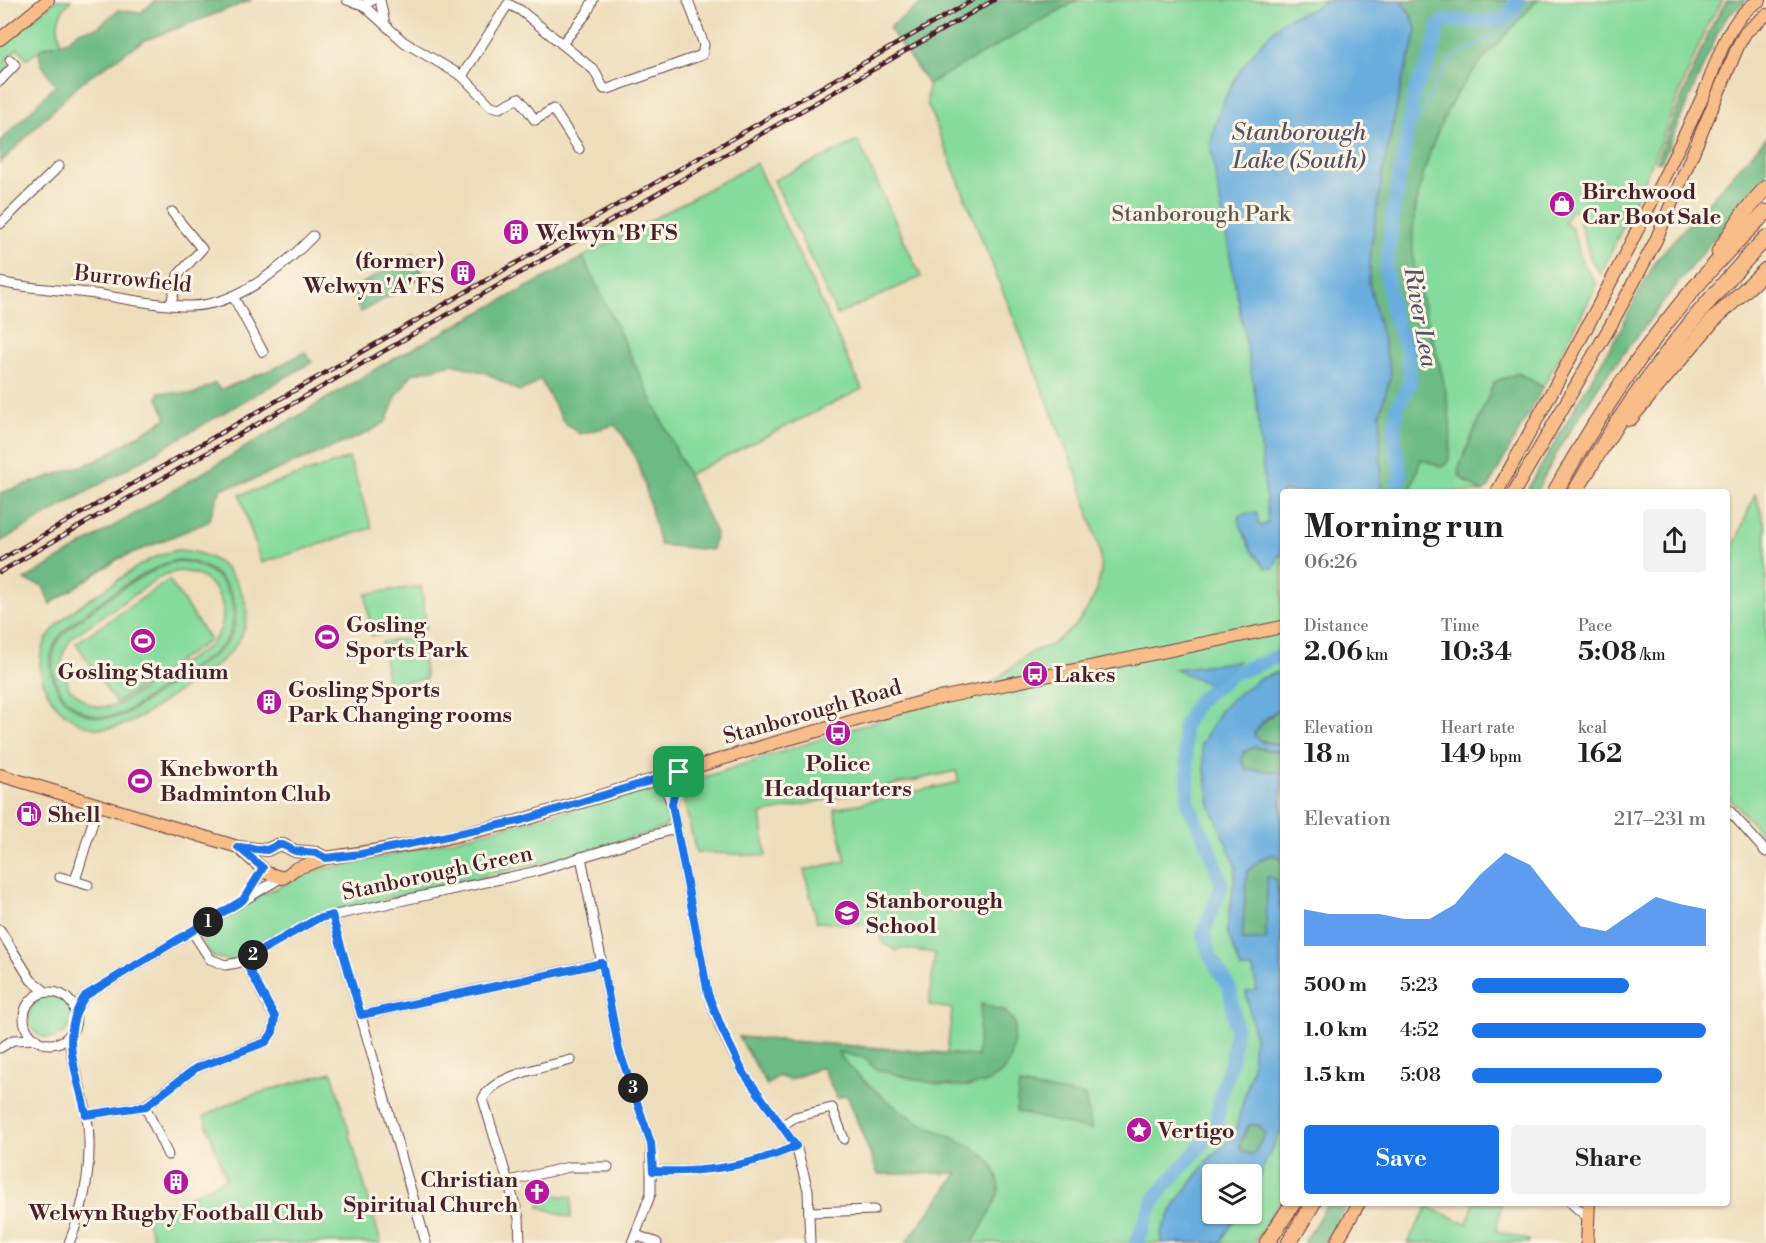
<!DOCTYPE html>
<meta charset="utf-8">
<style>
:root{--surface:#fff;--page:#f2f2f2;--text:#202124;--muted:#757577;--accent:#1a73e8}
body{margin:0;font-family:"Libre Bodoni",serif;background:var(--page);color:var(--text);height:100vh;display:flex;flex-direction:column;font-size:22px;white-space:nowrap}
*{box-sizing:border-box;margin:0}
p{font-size:20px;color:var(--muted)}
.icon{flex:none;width:33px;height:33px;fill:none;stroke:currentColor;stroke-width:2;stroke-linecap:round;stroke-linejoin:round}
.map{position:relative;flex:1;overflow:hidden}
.details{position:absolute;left:1280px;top:489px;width:450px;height:717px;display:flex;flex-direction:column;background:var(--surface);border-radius:6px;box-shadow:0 2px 4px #0004}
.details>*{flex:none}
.fabs{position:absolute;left:1202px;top:1164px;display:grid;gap:12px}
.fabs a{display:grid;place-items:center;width:60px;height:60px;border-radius:6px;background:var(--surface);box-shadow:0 2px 4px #0004;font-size:30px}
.pin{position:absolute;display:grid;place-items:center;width:51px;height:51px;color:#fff;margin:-26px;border-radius:12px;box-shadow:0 3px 9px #0006}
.km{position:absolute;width:30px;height:30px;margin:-15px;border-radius:50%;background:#222;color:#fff;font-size:16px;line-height:30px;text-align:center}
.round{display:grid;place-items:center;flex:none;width:63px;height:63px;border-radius:6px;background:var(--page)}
.head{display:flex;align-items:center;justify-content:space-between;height:102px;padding:0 24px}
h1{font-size:33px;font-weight:800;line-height:45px}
.metrics{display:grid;grid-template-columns:repeat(3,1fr);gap:9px;height:102px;padding:6px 24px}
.metrics div{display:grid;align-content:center}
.metrics b{font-size:26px;font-weight:800}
.metrics small{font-size:16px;font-weight:400}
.metrics p{font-size:16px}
.chart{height:168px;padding:12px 24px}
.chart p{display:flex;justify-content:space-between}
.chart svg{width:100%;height:108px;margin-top:6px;fill:var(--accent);opacity:.7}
.primary-button{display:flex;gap:12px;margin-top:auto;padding:12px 24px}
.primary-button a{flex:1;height:69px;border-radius:6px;background:var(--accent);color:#fff;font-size:24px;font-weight:800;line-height:69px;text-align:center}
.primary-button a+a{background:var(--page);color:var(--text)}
ul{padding:0 24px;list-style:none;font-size:20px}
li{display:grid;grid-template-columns:96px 72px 1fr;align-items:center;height:45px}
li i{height:15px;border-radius:8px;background:var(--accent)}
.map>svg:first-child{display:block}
.green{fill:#85da9d;stroke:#687c64;stroke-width:1.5;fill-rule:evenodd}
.forest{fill:#6cba84;stroke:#5b6c58;stroke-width:1.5}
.water{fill:#69adde;stroke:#5a6684;stroke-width:1.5;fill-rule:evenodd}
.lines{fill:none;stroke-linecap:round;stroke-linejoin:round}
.stream{stroke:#69adde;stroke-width:2}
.river{stroke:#69adde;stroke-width:14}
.minor-casing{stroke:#633c41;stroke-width:11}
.major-casing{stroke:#633c41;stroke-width:14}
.highway-casing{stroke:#633c41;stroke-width:17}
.minor{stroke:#fff;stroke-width:9}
.major{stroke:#f8bd89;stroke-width:12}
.highway{stroke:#f8bd89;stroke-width:15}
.rail-casing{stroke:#4a1f2b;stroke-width:4.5}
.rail{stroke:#fcf5e5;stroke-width:2;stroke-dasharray:7;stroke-linecap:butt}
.route-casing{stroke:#fff;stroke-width:12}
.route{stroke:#1a73e8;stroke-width:8}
.labels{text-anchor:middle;stroke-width:6;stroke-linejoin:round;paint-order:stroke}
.poi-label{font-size:22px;font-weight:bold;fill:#4a1f2b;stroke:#fcf5e5;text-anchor:start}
.park-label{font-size:22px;fill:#5c574d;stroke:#fcf5e5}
.street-label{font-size:22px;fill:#4a1f2b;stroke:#fcf5e5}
.water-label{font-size:24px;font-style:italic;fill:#55516a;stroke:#fcf5e5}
</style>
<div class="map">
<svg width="1766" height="1243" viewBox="0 0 1766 1243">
<rect width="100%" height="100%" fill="#fcf5e5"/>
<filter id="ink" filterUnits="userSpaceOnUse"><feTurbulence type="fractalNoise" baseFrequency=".0167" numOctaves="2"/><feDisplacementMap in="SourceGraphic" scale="12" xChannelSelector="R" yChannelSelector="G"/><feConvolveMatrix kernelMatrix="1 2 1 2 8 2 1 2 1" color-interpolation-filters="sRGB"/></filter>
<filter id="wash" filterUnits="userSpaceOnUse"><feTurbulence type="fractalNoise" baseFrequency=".008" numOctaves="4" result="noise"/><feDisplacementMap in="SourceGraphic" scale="24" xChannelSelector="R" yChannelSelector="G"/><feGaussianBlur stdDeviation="1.35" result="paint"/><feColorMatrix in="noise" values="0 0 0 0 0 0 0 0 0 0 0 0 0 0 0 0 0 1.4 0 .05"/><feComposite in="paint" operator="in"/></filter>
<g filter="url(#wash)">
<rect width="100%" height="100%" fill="#edb"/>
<g class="green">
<path d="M56,0H71C56,16 56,23 61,44L46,46L27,59L18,48L5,60L9,67L0,77V47Z"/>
<path d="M1011,0H1723L1707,25L1653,160L1601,274L1591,260L1576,210H1571L1564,223L1572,228L1582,262L1597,285L1543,387L1518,373L1460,477L1482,492H1282V1197L1254,1243H906L958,1173L878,1174L847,1095L837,1098L822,1067L789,1080L778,1076L767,1085L739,1037L947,1053L952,1009L929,1005L935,953L899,948L897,951L883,943L881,926L817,922L804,870L846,861L834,809L959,782L956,771L761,814L766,856L696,852L680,785L922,706L977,694L1032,652L1051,645L1075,626L1086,611L1096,593L1101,573L1100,552L1079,480L927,103L928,84ZM1212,1174H1251V1214H1212Z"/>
<path d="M858,141L921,277L837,315L774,180Z"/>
<path d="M756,163L862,389L688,475L583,257Z"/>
<path d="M349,458L372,528L261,563L240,495Z"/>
<path d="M1755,494L1766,527V839L1726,794L1727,564Z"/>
<path d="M178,550C200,551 219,558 233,577C274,635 215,667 173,695C149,711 126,732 95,728C78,725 61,713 51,698C15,641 74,609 114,583C134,569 153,554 178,550ZM178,560C229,561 258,621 214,655C194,669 173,682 153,696C143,702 133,711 122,715C79,730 37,684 55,643C66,620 153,563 178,560Z"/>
<path d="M178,561C228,563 255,620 213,654C192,668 170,683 148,697C140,703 131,710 121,714C80,728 40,685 56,645C66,622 153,565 178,561ZM179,571C219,572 239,618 208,647L116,706L98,707L89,704L69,688L62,664L64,651L72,637L163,575Z"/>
<path d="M169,580L210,640L116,703L76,643Z"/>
<path d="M421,586L427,628L371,636L366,594Z"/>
<path d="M420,637L426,679L388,684L382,642Z"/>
<path d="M653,788C664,795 669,807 669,821L664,828L582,853L314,916L234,961L213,957L200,937L205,928L259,896L294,880L304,871L341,866L445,842Z"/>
<circle cx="50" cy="1017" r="21"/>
<path d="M332,1072L381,1243H156L146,1219L226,1178L204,1116L242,1098Z"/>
<path d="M546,1194L572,1197L571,1218L538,1206Z"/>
<path d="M1474,1203H1502L1496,1231L1529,1240V1243H1407L1428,1207L1467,1224Z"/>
</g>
<g class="forest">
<path d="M162,0H252L143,41L79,84L0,163V142L56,85L41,64L39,52L42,48L66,42L79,31L97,28L118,10L140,13L155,1Z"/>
<path d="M926,0H1078L928,84L889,28Z"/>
<path d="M1400,0H1538C1513,27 1487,53 1465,82C1434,123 1410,203 1413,254C1415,280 1424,305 1430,329C1441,367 1457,425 1448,463L1441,467L1421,459L1410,492H1381L1380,413L1391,374L1369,283L1371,248L1383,171L1402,81L1417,32L1411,14Z"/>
<path d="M1727,0H1747L1727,17L1718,32L1662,161H1656L1710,29Z"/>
<path d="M1766,138V175L1692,265L1600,384L1564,440L1536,492H1526L1619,332L1656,260Z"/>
<path d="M413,254L424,276L361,312L349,291Z"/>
<path d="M583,257L716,533L712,550L660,545C648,503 644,458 615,425L580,434L563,421L540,379L532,386L519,391L486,373L452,364L412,374L396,397L386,422L365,434L245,483L221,488L208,522L118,559L50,604L43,586L24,580L386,363Z"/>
<path d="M305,352L312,362L0,542V493L96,461L167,418L158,399L159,392L194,394L215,383L220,390L277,367Z"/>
<path d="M1518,373L1543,387L1488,488L1482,492L1460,477L1458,470L1494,382Z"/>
<path d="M1282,706V742L1279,745L1256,739L1255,730Z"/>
<path d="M1254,747L1282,752V772L1246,769L1242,760L1244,752Z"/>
<path d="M1275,854L1282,859V915L1276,879L1266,941L1242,940L1247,872L1261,859Z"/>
<path d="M981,1004L1005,1011L1015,1023C1014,1035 1014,1049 1010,1060C990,1107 913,1078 876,1069L864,1058L838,1052C851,1073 896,1109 918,1122C947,1139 999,1146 999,1189C999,1200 979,1231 973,1243H906L958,1173L878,1174L847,1095L837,1098L822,1067L789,1080L778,1076L767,1085L739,1037L977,1056Z"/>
<path d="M1019,1085L1085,1096L1092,1130L1016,1112Z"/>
<path d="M1250,1125H1259L1265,1134L1254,1155L1243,1152L1239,1144Z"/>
<path d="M1328,1203H1348L1325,1243H1304Z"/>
</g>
<g class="water">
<path d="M1326,0H1400L1411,14L1417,32L1402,81L1383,171L1371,248L1369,283L1391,374L1380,413L1381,492H1282V556L1279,555L1274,568H1266L1251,550L1238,519L1240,515L1257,512L1258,523L1262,526L1268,522L1257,405L1210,145C1219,98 1247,51 1285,20C1292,14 1303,14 1311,10C1316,7 1321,3 1326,0Z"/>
<path d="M1239,661L1209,684L1174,669Z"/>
<path d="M1282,671V706L1264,720L1254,734L1261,742L1279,745L1282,742V752L1254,747L1244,752L1242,760L1246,769L1282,772V859L1275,854L1261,859L1247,872L1242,940H1266L1267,876L1276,879L1282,915V1127L1251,1193V1174H1212V1214H1238L1220,1243H1162L1161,1232L1176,1203L1210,1158L1234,1135L1252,1069L1254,1034L1246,992L1257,990L1253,969H1241L1227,931L1236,867L1210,804L1201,745L1220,711L1233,698L1259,679ZM1249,1125H1259L1265,1134L1253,1155L1243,1152L1239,1144Z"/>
</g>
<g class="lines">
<path class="stream" d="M1407,133L1416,124L1441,74L1452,58L1513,25L1527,0"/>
<g class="river">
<path d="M1395,492L1401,476L1394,437L1397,407L1410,383L1408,353L1392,312L1386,270L1392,219L1415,90L1429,62L1439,26L1445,20L1490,22L1506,17L1517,0"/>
<path d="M1136,1243L1155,1198L1217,1127L1220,1097L1232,1059L1236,1030L1230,989L1210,956L1203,933L1222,885L1210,849L1188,804V772L1183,728L1197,702L1232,674L1282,655"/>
</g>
</g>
</g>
<g filter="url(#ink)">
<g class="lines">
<g class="minor-casing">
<g id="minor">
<path d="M347,0L363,5L373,0"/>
<path d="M380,0L385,24"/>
<path d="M363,5L404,42L462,76L491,106L500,108L519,98L535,120L553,109L579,149"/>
<path d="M562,44L587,13L593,0"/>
<path d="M462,76L508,4L520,10L594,70L604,89H608L702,55L704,45L688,0"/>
<path d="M0,81L15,65L10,60"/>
<path d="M0,224L59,166"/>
<path d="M0,282C28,289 58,289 87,293C120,297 154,306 187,306C236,307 281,269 313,236"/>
<path d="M233,296L263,352"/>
<path d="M171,304L178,275L202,249L172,212"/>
<path d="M661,778L672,804L708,994L721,1029L743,1072L796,1146L808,1190L810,1243"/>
<path d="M672,804L679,772"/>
<path d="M1726,807L1766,852"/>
<path d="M581,857L619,1050L651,1143V1193L632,1243"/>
<path d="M60,877L88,885"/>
<path d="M75,881L98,805"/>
<path d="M248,896L263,868"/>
<path d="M332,915L426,1243"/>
<path d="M0,930L31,980L46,992"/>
<path d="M192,931L210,959L225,965L237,963L317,919L533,872L677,828"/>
<circle cx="50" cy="1018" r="26"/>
<path d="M75,1012L85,996L279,879"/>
<path d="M361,1015L601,963"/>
<path d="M0,1048L13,1040L36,1039"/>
<path d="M145,1106L168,1155"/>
<path d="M86,1115L145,1106L196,1068L265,1042L273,1032L275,1018L244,960"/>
<path d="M783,1125L795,1117L832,1108L844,1139"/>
<path d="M653,1171C703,1172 750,1167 796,1146"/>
<path d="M509,1181L569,1167H608"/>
<path d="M1571,1203L1588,1218"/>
<path d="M809,1212L874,1210"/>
<path d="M636,1235L657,1243"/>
<path d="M69,1243C86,1204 94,1154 86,1111C81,1085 70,1061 69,1035"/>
<path d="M520,1243L519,1218L483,1099C493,1075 547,1067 571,1060"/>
</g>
</g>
<g class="major-casing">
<g id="major">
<path d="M0,39L48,0"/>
<path d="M1497,492C1569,362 1640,231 1703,96C1718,62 1726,19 1760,0"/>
<path d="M1514,492L1611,325L1656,240L1739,44L1746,32L1766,15"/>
<path d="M0,775L238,847L267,850L277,845H283L295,851L316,853L326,858"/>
<path d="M238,847L267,873L283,878L295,869L326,858L429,842L519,821L774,743L925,701L1282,627"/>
<path d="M1336,1243L1359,1203"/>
<path d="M1587,1243L1589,1203"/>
</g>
</g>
<g class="highway-casing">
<g id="highway">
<path d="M1719,252L1744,213L1766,188"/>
<path d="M1630,418L1713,320L1766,270"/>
<path d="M1555,492C1612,389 1681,293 1766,212"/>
<path d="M1575,492C1628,398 1692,315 1766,238"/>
<path d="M1267,1243L1293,1203"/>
<path d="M1289,1243L1313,1203"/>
</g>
</g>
<use href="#minor" class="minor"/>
<use href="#major" class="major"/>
<use href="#highway" class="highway"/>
<g class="rail-casing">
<g id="rail">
<path d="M0,560L973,0"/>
<path d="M0,572L994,0"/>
</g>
</g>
<use href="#rail" class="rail"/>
</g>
</g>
<g class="lines" filter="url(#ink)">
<g class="route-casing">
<path id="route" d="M679,772L672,804L708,994L722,1029L743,1072L796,1146C750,1167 703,1173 653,1171L651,1143L619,1050L602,963L361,1015L332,915L317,919L244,960L275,1017L273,1032L266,1042L196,1068L146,1106L86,1115C77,1071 58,1037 85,996L243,900L263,868L238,847L267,850L277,845H283L295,851L316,853L326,858L361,854L519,821Z"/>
</g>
<use href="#route" class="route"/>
</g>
<defs>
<g id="shop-disc" transform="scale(1.35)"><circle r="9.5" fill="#b5179e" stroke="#fcf5e5"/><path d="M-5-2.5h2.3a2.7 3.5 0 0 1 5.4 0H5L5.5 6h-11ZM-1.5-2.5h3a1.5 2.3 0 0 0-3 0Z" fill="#fff"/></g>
<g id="building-disc" transform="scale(1.35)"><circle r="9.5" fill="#b5179e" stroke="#fcf5e5"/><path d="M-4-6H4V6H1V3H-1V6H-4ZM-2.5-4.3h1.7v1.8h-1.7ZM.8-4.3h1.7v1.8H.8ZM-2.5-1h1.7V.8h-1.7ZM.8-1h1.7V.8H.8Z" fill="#fff"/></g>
<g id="stadium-disc" transform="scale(1.35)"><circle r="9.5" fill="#b5179e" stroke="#fcf5e5"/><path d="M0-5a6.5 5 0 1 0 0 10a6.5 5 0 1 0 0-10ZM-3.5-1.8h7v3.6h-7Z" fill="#fff"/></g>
<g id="bus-disc" transform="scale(1.35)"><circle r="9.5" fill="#b5179e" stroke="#fcf5e5"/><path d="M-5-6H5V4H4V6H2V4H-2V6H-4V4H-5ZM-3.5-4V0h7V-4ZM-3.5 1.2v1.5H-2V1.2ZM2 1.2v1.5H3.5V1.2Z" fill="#fff"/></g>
<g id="fuel-disc" transform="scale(1.35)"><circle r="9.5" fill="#b5179e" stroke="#fcf5e5"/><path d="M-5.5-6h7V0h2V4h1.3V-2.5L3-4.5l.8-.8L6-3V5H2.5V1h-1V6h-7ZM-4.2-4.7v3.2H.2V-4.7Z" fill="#fff"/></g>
<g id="school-disc" transform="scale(1.35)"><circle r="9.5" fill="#b5179e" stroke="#fcf5e5"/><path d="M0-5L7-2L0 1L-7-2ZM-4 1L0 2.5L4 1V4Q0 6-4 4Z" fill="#fff"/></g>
<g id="sight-disc" transform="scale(1.35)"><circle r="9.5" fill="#b5179e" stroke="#fcf5e5"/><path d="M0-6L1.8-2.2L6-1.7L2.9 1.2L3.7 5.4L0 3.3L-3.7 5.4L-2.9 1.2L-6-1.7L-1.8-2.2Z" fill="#fff"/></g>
<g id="church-disc" transform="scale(1.35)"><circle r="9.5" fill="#b5179e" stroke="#fcf5e5"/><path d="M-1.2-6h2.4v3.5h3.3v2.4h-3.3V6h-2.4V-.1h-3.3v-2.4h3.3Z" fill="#fff"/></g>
</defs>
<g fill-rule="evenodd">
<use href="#shop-disc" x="1562" y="204"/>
<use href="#building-disc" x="516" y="232"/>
<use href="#building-disc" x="463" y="273"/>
<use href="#stadium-disc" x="327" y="637"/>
<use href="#stadium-disc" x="143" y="641"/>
<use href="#bus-disc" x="1035" y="674"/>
<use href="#building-disc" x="269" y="702"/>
<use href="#bus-disc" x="838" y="733"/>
<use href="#stadium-disc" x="140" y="781"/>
<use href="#fuel-disc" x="29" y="814"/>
<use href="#school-disc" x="847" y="913"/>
<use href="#sight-disc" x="1139" y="1130"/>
<use href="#building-disc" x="176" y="1182"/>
<use href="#church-disc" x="537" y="1192"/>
</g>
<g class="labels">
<g class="poi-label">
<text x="1582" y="199">Birchwood<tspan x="1582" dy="25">Car Boot Sale</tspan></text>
<text x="536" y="240">Welwyn 'B' FS</text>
<text x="444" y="268" text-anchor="end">(former)<tspan x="444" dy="25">Welwyn 'A' FS</tspan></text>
<text x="346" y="632">Gosling<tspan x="346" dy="25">Sports Park</tspan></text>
<text x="143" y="679" text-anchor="middle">Gosling Stadium</text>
<text x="1054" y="682">Lakes</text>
<text x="288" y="697">Gosling Sports<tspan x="288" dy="25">Park Changing rooms</tspan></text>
<text x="838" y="771" text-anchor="middle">Police<tspan x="838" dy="25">Headquarters</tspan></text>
<text x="160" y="776">Knebworth<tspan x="160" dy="25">Badminton Club</tspan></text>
<text x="48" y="822">Shell</text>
<text x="866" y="908">Stanborough<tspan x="866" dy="25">School</tspan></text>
<text x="1158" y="1138">Vertigo</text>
<text x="518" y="1187" text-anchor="end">Christian<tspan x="518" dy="25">Spiritual Church</tspan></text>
<text x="176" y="1220" text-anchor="middle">Welwyn Rugby Football Club</text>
</g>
<g class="park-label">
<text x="1201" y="221">Stanborough Park</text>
</g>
<g class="street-label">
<text transform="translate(133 278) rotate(6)" y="8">Burrowfield</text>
<text transform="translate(812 711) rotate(-16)" y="8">Stanborough Road</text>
<text transform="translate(437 872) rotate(-12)" y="8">Stanborough Green</text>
</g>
<g class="water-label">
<text x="1299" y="140">Stanborough<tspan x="1299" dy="28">Lake (South)</tspan></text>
<text transform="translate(1421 317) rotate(80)" y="8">River Lea</text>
</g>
</g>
</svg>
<div class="fabs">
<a><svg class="icon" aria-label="layers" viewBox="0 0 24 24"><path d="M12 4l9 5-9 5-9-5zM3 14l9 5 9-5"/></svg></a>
</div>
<div class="pin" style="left:679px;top:772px;background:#1e9e55"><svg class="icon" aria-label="arrive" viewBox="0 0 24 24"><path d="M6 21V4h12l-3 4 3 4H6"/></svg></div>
<b class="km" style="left:208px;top:922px">1</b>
<b class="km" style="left:253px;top:955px">2</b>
<b class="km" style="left:633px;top:1088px">3</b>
<section class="details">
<div class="head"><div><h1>Morning run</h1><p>06:26</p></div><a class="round"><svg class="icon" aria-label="share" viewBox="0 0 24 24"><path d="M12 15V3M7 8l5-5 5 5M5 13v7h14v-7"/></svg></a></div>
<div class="metrics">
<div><p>Distance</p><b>2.06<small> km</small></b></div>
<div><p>Time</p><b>10:34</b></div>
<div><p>Pace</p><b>5:08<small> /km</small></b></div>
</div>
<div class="metrics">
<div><p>Elevation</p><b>18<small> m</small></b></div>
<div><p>Heart rate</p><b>149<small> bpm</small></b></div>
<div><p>kcal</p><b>162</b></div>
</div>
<div class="chart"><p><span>Elevation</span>217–231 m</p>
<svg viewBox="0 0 160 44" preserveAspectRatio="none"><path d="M0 44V29L10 31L20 31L30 31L40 33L50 33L60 27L70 15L80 6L90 11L100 24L110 36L120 38L130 31L140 24L150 27L160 29V44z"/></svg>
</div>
<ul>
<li><b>500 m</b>5:23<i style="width:67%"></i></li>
<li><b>1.0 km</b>4:52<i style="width:100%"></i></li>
<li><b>1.5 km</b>5:08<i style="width:81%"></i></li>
</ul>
<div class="primary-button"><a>Save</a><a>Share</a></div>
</section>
</div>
